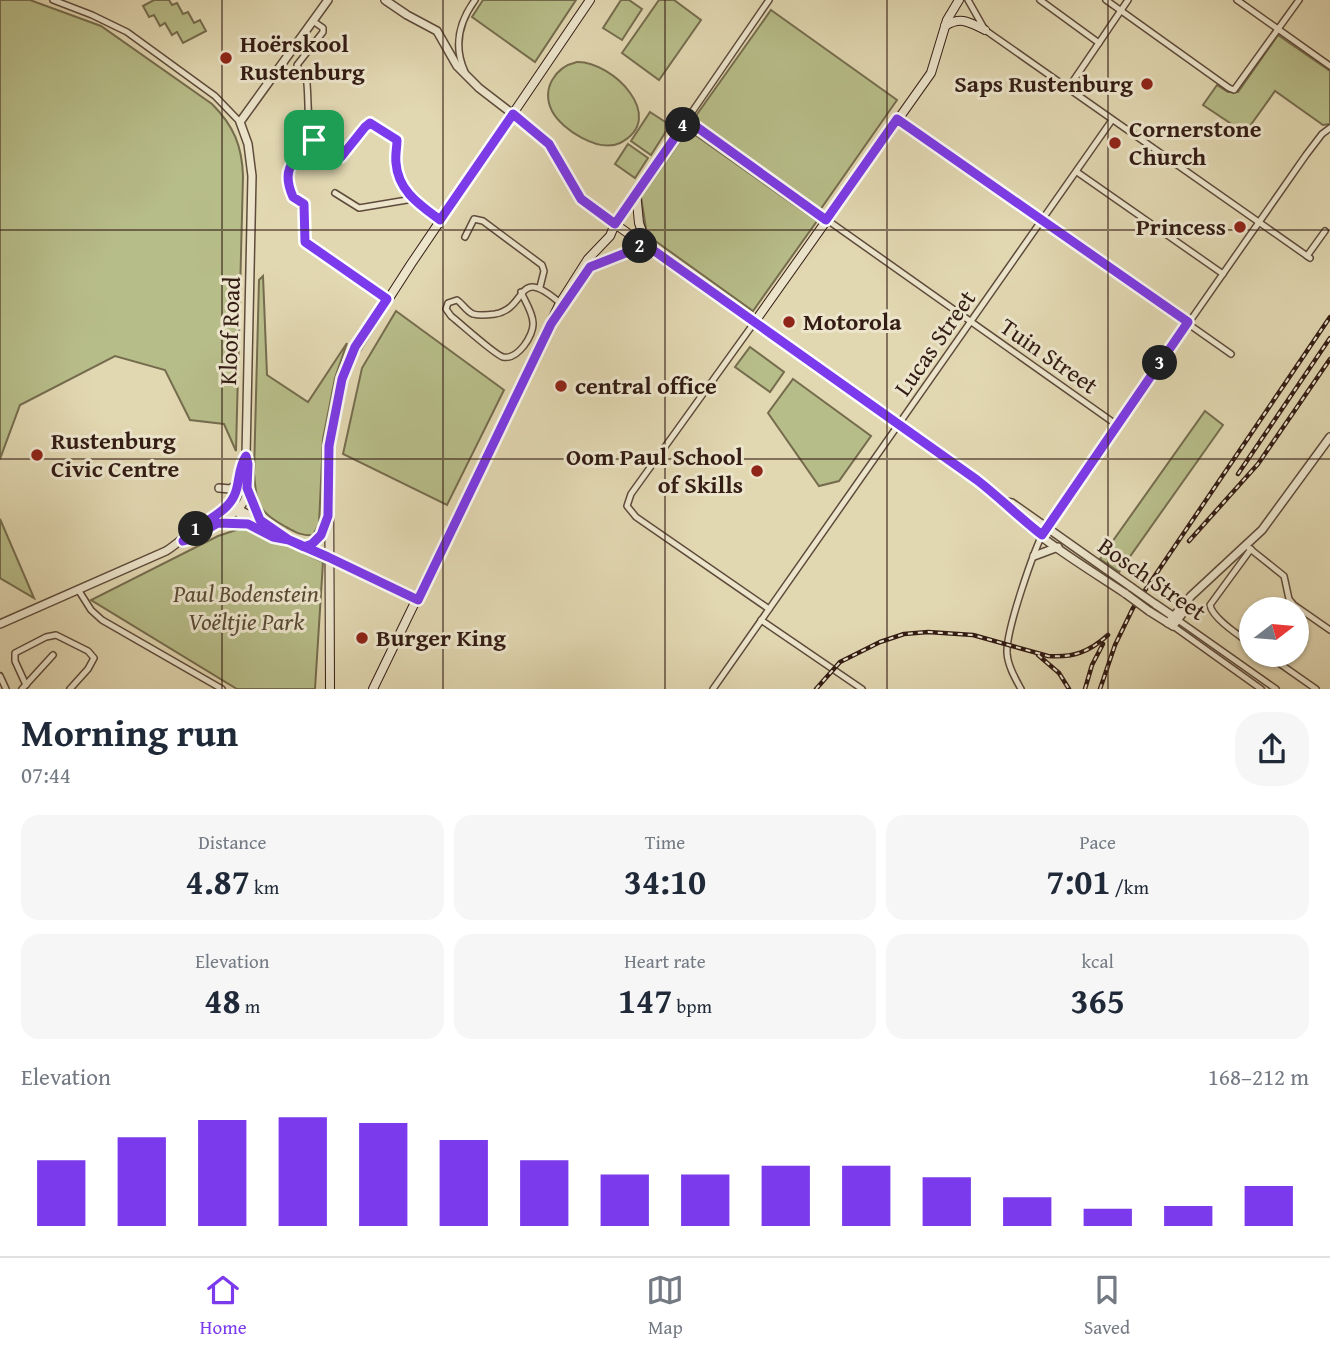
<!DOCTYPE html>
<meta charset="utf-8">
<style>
:root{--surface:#fff;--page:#f6f6f7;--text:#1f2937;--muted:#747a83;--line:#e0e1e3;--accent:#7c3aed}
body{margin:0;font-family:"Gentium Book Plus",serif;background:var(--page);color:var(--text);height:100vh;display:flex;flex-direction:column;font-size:26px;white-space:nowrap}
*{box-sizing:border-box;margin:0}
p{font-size:23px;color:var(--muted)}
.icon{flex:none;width:38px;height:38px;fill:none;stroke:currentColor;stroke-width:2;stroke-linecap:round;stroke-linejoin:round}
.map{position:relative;height:689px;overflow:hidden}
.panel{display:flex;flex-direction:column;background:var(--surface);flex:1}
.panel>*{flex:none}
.needle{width:46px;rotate:74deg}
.buttons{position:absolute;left:1239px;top:597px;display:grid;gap:14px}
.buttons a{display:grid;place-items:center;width:70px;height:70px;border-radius:50%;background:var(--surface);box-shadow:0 2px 5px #0004;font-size:35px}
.pin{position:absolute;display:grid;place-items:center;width:60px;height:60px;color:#fff;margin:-30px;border-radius:14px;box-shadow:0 4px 10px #0006}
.km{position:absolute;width:35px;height:35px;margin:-18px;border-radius:50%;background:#222;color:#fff;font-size:19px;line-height:35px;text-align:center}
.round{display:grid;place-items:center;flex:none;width:74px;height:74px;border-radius:28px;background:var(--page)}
.head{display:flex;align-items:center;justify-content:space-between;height:119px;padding:0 21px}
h1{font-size:38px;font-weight:700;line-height:52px}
.figures{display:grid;grid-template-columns:repeat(3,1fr);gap:10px;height:119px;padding:7px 21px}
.figures div{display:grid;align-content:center;border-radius:18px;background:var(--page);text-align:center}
.figures b{font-size:35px;font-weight:700}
.figures small{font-size:19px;font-weight:400}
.figures p{font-size:19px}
.chart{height:196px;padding:14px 21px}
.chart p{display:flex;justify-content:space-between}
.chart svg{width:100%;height:126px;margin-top:7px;stroke:var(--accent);stroke-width:6}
.menu{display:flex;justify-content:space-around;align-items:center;height:98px;border-top:2px solid var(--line);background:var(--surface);font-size:19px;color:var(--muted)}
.menu a{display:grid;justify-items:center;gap:4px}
.menu .selected{color:var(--accent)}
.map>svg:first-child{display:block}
.green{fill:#b7bd89;stroke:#756c4e;stroke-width:2}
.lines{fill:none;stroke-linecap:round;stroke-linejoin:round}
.minor-casing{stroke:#5e4b3b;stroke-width:8}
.tertiary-casing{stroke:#5e4b3b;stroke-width:10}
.secondary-casing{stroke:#331c14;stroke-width:10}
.minor{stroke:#ece5cc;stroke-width:5}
.tertiary{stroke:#ece5cc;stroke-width:7}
.secondary{stroke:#ece5cc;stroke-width:8}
.rail-casing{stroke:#331c14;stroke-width:4.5}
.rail{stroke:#ece5cc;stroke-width:2;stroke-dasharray:5;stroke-linecap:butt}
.tertiary-bridge-casing{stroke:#5e4b3b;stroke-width:10;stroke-linecap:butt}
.tertiary-bridge{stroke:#ece5cc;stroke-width:7}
.route-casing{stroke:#fff;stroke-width:14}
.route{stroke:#7c3aed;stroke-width:9}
.grid{fill:none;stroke:#331c14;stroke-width:2;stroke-opacity:0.55}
.poi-dot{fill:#8f2418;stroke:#ece5cc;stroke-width:2.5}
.labels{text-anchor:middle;stroke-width:6;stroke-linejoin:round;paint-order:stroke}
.poi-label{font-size:24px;font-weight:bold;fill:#331c14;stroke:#ece5cc;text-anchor:start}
.street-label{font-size:24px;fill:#331c14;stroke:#ece5cc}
.park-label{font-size:24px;font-style:italic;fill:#5b4c37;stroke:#ece5cc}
</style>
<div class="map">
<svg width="1330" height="689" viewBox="0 0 1330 689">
<rect width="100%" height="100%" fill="#e1d7b1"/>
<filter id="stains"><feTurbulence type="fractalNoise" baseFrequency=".00286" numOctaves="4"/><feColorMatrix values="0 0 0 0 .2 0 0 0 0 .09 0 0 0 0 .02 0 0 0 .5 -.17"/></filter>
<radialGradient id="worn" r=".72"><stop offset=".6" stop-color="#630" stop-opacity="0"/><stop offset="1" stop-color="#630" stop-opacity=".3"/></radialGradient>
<g class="green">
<path d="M0,0H30L101,26L212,104C234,126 242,146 243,176L236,451L224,424L190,420L165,370L115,356L20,405L0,459Z"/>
<path d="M154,0H169L172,5L177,3L183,14L188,12L194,23L200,20L206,31L183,43L177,32L172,35L165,23L160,26L154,15L149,17L143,6Z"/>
<path d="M483,0H576L535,62L472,17Z"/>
<path d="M621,0H629L642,9L622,40L603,28Z"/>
<path d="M659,0H674L701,20L659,80L622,53Z"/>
<path d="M771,10L897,100L820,210L693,120Z"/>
<path d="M1278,35L1330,71V124L1323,125L1275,91L1245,133L1203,105L1217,85L1228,92H1238Z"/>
<path d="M577,62C612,61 669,118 620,143C599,153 562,130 552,111C541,89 555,67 577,62Z"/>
<path d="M650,112L670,125L651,155L631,141Z"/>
<path d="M688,130L817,221L753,311L647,235L641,197Z"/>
<path d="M628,144L648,158L635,178L615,164Z"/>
<path d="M263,276L267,375L308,402L347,343L335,378L323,439L319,524L313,535C301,536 296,532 286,527C257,510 257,506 254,473L259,280Z"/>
<path d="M396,311L504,390L447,505L343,454L362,368Z"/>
<path d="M750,347L784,372L770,392L735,367Z"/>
<path d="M793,379L871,436L839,481L819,486L768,413Z"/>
<path d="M1205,411L1223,425L1119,572L1100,559Z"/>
<path d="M0,519L34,598L0,578Z"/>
<path d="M242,528L286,544L323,562L315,689H237L91,600L218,536Z"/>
</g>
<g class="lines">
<g class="minor-casing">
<g id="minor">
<path d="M53,0L92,15L127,32L215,96L240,122"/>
<path d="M968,0L985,30L1310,258"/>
<path d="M1040,0L1099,43"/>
<path d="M1106,0L1229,88L1234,90L1299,0"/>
<path d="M1237,0L1330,66"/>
<path d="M313,21L323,28V32L297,65C300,72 307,77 307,84C310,117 302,143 340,158L365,127L371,123L397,140C397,147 395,155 396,163C398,191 420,205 441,220"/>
<path d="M465,72C453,46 459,22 475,0"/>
<path d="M1069,87L1128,0"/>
<path d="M897,119L1231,354"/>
<path d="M686,120L1117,425"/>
<path d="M314,140C294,160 283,165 291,195L304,204L305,242L387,299"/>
<path d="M1077,172L1223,274"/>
<path d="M335,193L359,208L413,199"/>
<path d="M615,224L769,0"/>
<path d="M465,237L474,219L483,221L542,265L544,271L540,287"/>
<path d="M1307,256L1325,231"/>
<path d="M521,292C525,301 533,313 533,323C534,335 518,360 503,357C495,355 460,323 451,316L446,309L448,303L457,300C463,304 466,311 473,314C480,316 488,315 495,314C529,308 515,264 560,303"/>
<path d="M754,323L631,494L627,506L636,517L769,609"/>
<path d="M1249,548L1284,576L1289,599L1294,605L1330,630"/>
<path d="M1251,549L1210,605C1212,618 1240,636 1251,644"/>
<path d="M79,591L91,610L102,620L222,689"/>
<path d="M761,620L862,689"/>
<path d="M1178,620L1276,689"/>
<path d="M1173,626L1261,689"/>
<path d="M1266,654L1316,689"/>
<path d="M0,676L6,689"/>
<path d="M26,685L15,661V653L46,637L56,635L88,651L94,658L88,669L70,689"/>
<path d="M22,689L53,655"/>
<path d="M713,689L1112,120"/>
<path d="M1021,689C1015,678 1008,666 1007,653C1006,630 1034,549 1046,527L1306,155L1322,134L1330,128"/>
</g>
</g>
<g class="tertiary-casing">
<g id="tertiary">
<path d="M385,0L407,15L437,31L457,66L479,88L544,138L555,151L581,199L615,224"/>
<path d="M754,323L1006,502L1012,503L1131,587"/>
<path d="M219,488L230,489L238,484"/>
<path d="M248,492L259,519"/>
<path d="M236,493V510L248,524L257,530L289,540L328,557L418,600"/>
<path d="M1006,502C1022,530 1097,574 1126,594"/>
<path d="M236,508L274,528L289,540"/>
<path d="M218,523L247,524"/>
<path d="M183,541C196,538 233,516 241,506C250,495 250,469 246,456"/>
<path d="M1034,556L1058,547"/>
<path d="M1155,604L1177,619"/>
<path d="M1149,611L1173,626L1188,606"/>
<path d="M1168,623L1191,596L1262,530L1330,437"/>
<path d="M0,624L166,551C176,545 183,537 193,531C208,520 226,511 236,494C242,482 238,467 246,456L252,176L248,144L240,122L328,0"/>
</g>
</g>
<g class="secondary-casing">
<g id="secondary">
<path d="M945,26C961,16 969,22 985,30"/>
<path d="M636,192L639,223L646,243"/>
<path d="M583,275L596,263L646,245"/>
<path d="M304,547L316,540L326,521"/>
<path d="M330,689L329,446L337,396L348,362L411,264L590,0"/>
<path d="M373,689L560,303L588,259L610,236L615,224L754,323L931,73L947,20L959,0"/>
</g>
</g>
<use href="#minor" class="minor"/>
<use href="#tertiary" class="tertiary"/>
<use href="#secondary" class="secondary"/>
<g class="rail-casing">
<g id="rail">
<path d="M1238,474L1330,338"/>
<path d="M1189,541L1258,464L1330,359"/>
<path d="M1038,655L1059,673L1069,689"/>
<path d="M816,689L840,662L880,642L904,634L928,632L973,635L1048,656C1073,658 1089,652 1108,635"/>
<path d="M1085,689L1092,665L1103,644"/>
<path d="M1100,689L1115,645L1133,608L1330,317"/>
</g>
</g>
<use href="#rail" class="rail"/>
<g class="tertiary-bridge-casing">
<g id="tertiary-bridge">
<path d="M1131,587L1155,604"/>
<path d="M1126,594L1149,611"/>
</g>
</g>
<use href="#tertiary-bridge" class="tertiary-bridge"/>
</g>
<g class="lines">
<g class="route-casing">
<path id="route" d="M314,140C294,160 280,168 293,197L304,204L305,242L387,299L355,347L342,379L329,446L328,516L321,535L312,544L304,547L289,540L260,520L247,488L248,464L246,456C235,472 243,491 226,507C213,520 194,526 183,541L191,539L218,523L248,524L273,537L289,540L328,557L418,600L551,324L590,267L646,245L977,480C1000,498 1019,517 1042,535L1188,322L897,119L826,220L687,120L615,224L581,199L549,144L513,114L440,220C420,205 398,191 396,163C395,155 397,148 397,140L370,123L365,127L341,157H336L314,140"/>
</g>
<use href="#route" class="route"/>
</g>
<path class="grid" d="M222,0V689M443,0V689M665,0V689M887,0V689M1108,0V689M0,230H1330M0,459H1330"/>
<g class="poi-dot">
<circle cx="226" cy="58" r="7"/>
<circle cx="1147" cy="84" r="7"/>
<circle cx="1115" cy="143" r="7"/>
<circle cx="1240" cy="227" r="7"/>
<circle cx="789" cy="322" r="7"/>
<circle cx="561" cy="386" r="7"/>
<circle cx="37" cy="455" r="7"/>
<circle cx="757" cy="471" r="7"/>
<circle cx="362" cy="638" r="7"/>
</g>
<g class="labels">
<g class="poi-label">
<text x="240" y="52">Hoërskool<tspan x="240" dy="28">Rustenburg</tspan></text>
<text x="1133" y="92" text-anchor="end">Saps Rustenburg</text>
<text x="1129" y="137">Cornerstone<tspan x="1129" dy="28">Church</tspan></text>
<text x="1226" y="235" text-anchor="end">Princess</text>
<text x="803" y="330">Motorola</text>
<text x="575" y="394">central office</text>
<text x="51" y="449">Rustenburg<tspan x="51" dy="28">Civic Centre</tspan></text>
<text x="743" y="465" text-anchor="end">Oom Paul School<tspan x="743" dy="28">of Skills</tspan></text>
<text x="376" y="646">Burger King</text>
</g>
<g class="street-label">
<text transform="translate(230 331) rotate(-88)" y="8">Kloof Road</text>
<text transform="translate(935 343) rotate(-55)" y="8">Lucas Street</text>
<text transform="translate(1049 356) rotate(35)" y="8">Tuin Street</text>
<text transform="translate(1152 579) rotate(35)" y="8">Bosch Street</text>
</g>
<g class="park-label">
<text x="246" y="602">Paul Bodenstein<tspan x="246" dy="28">Voëltjie Park</tspan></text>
</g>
</g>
<rect width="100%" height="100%" filter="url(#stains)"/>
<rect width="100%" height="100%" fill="url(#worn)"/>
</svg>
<div class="buttons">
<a><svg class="needle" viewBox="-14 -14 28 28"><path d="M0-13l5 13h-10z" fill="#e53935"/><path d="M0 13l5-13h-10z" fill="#747a83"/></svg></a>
</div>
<div class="pin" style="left:314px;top:140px;background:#1e9e55"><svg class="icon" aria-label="arrive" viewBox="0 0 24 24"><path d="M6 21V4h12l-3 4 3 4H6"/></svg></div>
<b class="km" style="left:196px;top:529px">1</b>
<b class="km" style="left:640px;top:246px">2</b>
<b class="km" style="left:1160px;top:363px">3</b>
<b class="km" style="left:683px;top:125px">4</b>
</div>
<section class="panel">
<div class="head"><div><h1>Morning run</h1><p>07:44</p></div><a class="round"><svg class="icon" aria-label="share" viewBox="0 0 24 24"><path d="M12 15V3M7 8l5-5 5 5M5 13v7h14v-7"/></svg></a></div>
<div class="figures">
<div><p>Distance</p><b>4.87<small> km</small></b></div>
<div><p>Time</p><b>34:10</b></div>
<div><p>Pace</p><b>7:01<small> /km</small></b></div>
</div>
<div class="figures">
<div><p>Elevation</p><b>48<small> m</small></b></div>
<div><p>Heart rate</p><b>147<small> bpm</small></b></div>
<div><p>kcal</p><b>365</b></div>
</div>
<div class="chart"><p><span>Elevation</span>168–212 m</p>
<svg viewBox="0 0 160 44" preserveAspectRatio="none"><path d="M5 44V21M15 44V13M25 44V7M35 44V6M45 44V8M55 44V14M65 44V21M75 44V26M85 44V26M95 44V23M105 44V23M115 44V27M125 44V34M135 44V38M145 44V37M155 44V30"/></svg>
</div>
</section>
<nav class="menu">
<a class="selected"><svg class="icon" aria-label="home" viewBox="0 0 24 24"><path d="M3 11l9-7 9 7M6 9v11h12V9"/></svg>Home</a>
<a><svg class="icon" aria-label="map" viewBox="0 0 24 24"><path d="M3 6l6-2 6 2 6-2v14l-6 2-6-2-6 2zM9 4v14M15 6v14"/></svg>Map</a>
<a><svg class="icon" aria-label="saved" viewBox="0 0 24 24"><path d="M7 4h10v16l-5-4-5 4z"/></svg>Saved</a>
</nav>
